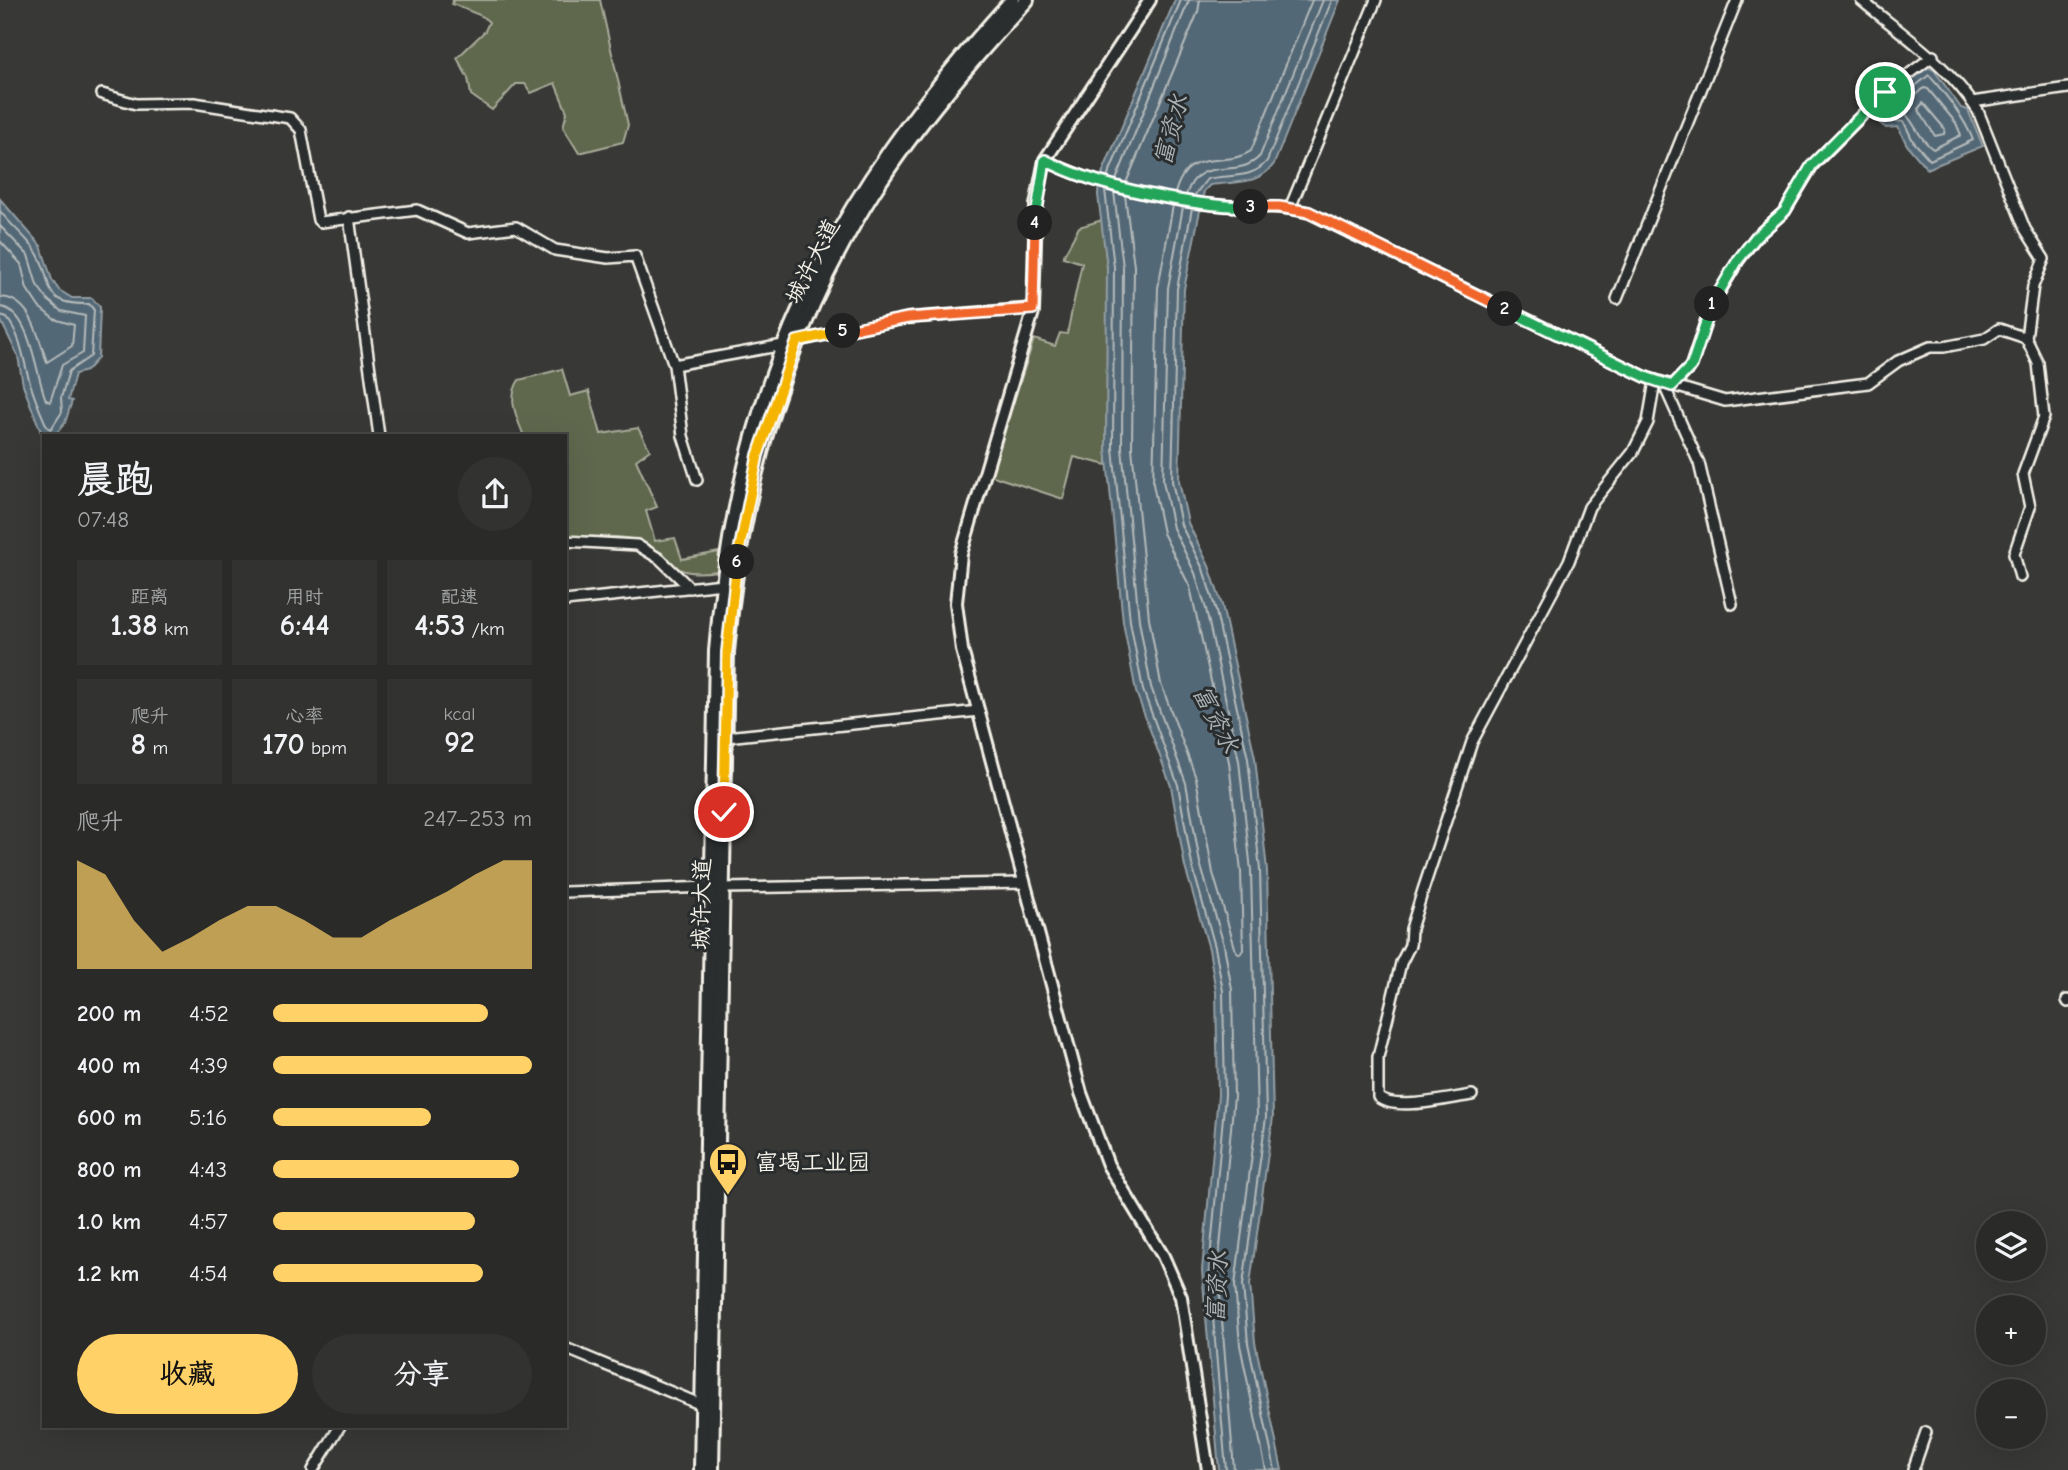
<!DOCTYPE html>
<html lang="zh">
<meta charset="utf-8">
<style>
:root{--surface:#2a2a28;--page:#323230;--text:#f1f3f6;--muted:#a5a7a8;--line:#464645;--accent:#ffd166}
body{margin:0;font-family:"Comic Neue","LXGW WenKai TC",sans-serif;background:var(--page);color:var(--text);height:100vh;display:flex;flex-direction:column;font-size:26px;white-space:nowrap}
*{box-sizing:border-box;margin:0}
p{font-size:23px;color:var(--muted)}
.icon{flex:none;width:38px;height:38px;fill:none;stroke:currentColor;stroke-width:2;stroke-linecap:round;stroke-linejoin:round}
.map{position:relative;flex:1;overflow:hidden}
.panel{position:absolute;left:42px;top:434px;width:525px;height:994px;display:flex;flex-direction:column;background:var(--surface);border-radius:0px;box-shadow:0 7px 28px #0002,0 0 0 2px var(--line)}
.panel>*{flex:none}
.tools{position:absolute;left:1976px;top:1211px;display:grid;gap:14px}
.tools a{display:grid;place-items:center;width:70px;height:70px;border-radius:50%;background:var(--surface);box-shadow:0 7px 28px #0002,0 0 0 2px var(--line);font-size:35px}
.pin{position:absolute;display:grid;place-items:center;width:60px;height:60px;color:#fff;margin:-30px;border:4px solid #fff;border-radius:50%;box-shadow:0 2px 7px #0007}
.km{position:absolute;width:35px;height:35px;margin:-18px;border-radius:50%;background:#222;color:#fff;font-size:19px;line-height:35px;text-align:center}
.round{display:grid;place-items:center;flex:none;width:74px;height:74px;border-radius:37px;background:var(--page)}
.summary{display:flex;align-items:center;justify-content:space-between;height:119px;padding:0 35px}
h1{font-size:38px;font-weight:600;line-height:52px}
.metrics{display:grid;grid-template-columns:repeat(3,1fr);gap:10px;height:119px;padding:7px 35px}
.metrics div{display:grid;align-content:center;border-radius:0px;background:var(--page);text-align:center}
.metrics b{font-size:30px;font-weight:600}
.metrics small{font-size:19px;font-weight:400}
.metrics p{font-size:19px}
.chart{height:196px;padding:14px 35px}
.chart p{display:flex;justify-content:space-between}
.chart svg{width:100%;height:126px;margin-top:7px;fill:var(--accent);opacity:.7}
.primary-button{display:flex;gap:14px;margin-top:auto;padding:14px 35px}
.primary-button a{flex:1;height:80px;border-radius:42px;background:var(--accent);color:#111;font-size:28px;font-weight:600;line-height:80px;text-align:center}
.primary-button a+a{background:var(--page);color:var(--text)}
ul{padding:0 35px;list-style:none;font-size:23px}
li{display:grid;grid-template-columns:112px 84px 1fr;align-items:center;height:52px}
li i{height:18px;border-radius:9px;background:var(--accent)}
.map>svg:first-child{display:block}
.green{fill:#5f674e;stroke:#aaac9b;stroke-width:2}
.water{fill:#536776;stroke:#939ea4;stroke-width:2}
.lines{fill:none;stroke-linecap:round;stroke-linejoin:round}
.shore{stroke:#b4baba;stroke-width:2}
.minor-casing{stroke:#f4f1e8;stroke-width:14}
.tertiary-casing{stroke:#f4f1e8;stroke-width:16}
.secondary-casing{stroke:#f4f1e8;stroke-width:18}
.minor{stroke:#2a2d2e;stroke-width:9}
.tertiary{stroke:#2a2d2e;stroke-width:10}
.secondary{stroke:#2a2d2e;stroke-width:12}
.split-1-casing{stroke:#fff;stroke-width:14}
.split-2-casing{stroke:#fff;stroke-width:14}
.split-3-casing{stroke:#fff;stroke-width:14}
.split-4-casing{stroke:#fff;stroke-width:14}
.split-5-casing{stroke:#fff;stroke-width:14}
.split-6-casing{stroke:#fff;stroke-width:14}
.split-7-casing{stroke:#fff;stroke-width:14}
.split-1{stroke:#22a559;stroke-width:9}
.split-2{stroke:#22a559;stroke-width:9}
.split-3{stroke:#f0652b;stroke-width:9}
.split-4{stroke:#22a559;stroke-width:9}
.split-5{stroke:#f0652b;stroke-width:9}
.split-6{stroke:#f5b400;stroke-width:9}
.split-7{stroke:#f5b400;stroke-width:9}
.labels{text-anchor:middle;stroke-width:6;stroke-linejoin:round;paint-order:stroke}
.street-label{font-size:23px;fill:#f4f1e8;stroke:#2a2d2e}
.poi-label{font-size:23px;fill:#f4f1e8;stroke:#2a2d2e;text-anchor:start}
.water-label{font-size:24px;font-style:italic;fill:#acb3b5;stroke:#2a2d2e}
</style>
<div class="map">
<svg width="2068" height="1470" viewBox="0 0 2068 1470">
<rect width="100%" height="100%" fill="#383836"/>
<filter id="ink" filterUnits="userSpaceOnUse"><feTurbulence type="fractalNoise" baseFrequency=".0143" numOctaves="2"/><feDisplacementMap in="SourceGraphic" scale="14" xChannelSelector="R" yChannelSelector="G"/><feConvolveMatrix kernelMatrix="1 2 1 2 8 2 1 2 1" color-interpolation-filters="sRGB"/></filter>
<g filter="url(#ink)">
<g class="green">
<path d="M453,0H600L628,125L623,142L579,153L563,127L567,112L555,83L531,93L525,84H516L492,110L471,95L468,78L457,58L485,31L489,22L482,16L452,4Z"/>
<path d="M1102,220L1107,267V465L1074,457L1063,499L990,475L1034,339L1055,346L1060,333L1067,334L1082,263L1063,257L1079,227Z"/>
<path d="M562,369L570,396L589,391L601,434L638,428L650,450L636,460L657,507L646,511L655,541L675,538L682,559L719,552L717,571C663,579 675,554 638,541C616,533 588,539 565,536V436H524C516,416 507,398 519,380Z"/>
</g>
<g class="water">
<path d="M1175,0H1340L1274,164C1258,186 1234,181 1210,185L1204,191L1184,289L1179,481L1188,523L1209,566L1222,605L1255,758L1267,870L1273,1117L1250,1284L1255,1342L1282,1470H1219L1202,1270L1218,1095L1216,992L1209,949L1185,867L1171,786L1136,692L1123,622L1106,449L1107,267L1098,195L1099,181Z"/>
<path d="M1928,67L1934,70L1961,108L1968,110L1983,146L1927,169L1907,145L1898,127L1886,128L1871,116L1874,109Z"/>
<path d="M0,199L41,246L52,280L59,290L72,298H92L100,307L98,358L86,371L75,374L68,400L72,401L65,423L54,436H44L41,432L23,385L18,356L0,319Z"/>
</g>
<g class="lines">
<g class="shore">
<path d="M1929,75C1946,95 1964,117 1973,140L1930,160L1913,141L1904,122L1888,120L1882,113Z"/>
<path d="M1924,88L1928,89L1956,123L1961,135L1933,149C1919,140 1914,120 1901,109Z"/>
<path d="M1923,103L1945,129L1944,134L1935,136L1918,109Z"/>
<path d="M1107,178L1181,0"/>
<path d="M1116,180L1189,0"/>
<path d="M1126,183L1198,12L1200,0"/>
<path d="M1105,190L1114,267L1113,448L1130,621L1143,690L1178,785L1192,865L1215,947L1223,991L1225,1095L1209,1270L1226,1470"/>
<path d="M1114,192L1123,267L1122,448L1139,620L1151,687L1186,783L1200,863L1224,945L1232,990L1234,1096L1218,1269L1234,1470"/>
<path d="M1175,193C1189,144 1222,170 1251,151L1312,0"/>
<path d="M1125,195L1134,266L1132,448L1149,618L1161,684L1196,778L1213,873L1236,951L1240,954L1243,950L1241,872L1229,762L1190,587L1163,533L1153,484L1158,288L1173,205"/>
<path d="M1186,195C1200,152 1236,182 1260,156L1323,0"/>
<path d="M1194,196L1207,179C1229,174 1252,180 1267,161L1332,0"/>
<path d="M1183,207L1168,288L1163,481L1173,528L1195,573L1206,609L1239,761L1251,871L1257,1116L1235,1285L1240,1345L1266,1470"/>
<path d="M1192,208L1177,289L1172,481L1181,525L1203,569L1215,607L1248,759L1260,870L1266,1117L1243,1285L1248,1343L1275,1470"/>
<path d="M0,211C11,226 27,237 37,253C55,283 38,305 89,304L94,310L91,356L69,371L61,398L62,412L51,429L47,427C41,413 35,400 31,386C23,362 23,339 7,318L0,316"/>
<path d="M0,226L28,255L37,285L48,300L61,311L85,316L83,353L62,365L50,402L46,400C36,377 31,309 0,307"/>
<path d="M0,241L21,264L27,289L39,307L54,319L74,325L72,346L47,362C38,338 32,298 0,297"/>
</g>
<g class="minor-casing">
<g id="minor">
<path d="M1861,0C1903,35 1948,64 1978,111L2025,229L2044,259L2033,286L2026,338L2038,363L2044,417L2023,474L2030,507L2014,554L2020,577"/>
<path d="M102,94L136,104L194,103L290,118L301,130L318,220L321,222L417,210L468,233L516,227L555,250L608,258L635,256L674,365L683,436L697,480"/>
<path d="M1972,102L2068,88"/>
<path d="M1045,160C1092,185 1175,203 1228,206C1255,208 1282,205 1309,213L1648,378L1725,401L1868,383L1898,361L1930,347H1944L1984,339L1999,329L2026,338"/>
<path d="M1290,208L1376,0"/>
<path d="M349,217L379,436"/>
<path d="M1617,299L1737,0"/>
<path d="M797,341L908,318L1033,308"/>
<path d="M674,365L783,345"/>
<path d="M1663,383L1699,463L1732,604"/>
<path d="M1672,386L1690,368L1710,308L1739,260L1756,237L1785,211L1813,165L1885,92L1933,56"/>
<path d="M565,541L637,545L660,559L690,588"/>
<path d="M565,601L723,584"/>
<path d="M726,737L979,711"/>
<path d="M723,888L1025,883"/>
<path d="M565,892L711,887"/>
<path d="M2067,1000L2068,1002"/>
<path d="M1472,1095C1450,1098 1394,1112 1378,1097V1057L1401,963L1410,945L1411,929L1423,890L1472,742L1569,561L1589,507L1633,452L1648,422L1655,381"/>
<path d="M565,1348L702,1405"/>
<path d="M313,1470L340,1426"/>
<path d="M1913,1470L1926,1432"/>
</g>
</g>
<g class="tertiary-casing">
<path id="tertiary" d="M1150,0L1045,160L1036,205L1033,312L961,554L956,603L962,650L1081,1093L1108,1165L1163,1256L1181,1297L1208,1470"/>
</g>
<g class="secondary-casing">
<g id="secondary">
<path d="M701,1470L716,651C738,380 830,199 1012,0"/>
<path d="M712,1470L727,652C741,488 785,331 874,191C918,122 972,61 1027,0"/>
</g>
</g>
<use href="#minor" class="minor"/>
<use href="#tertiary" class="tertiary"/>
<use href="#secondary" class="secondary"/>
</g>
</g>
<g class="lines" filter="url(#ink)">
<g class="split-1-casing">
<path id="split-1" d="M1712,304L1738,260L1756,237L1785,211L1812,165L1885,92"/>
</g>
<g class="split-2-casing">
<path id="split-2" d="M1505,309L1648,378L1672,386L1692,365L1712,304"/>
</g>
<g class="split-3-casing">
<path id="split-3" d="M1251,207H1279L1309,212L1505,309"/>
</g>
<g class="split-4-casing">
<path id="split-4" d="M1035,223L1045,160C1098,188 1191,206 1251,207"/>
</g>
<g class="split-5-casing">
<path id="split-5" d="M843,331L908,318L1033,309L1035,223"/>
</g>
<g class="split-6-casing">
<path id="split-6" d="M737,562L758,455L797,341L843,331"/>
</g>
<g class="split-7-casing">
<path id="split-7" d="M724,812L727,652L737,562"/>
</g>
<use href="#split-1" class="split-1"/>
<use href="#split-2" class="split-2"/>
<use href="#split-3" class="split-3"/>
<use href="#split-4" class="split-4"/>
<use href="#split-5" class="split-5"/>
<use href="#split-6" class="split-6"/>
<use href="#split-7" class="split-7"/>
</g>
<defs>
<g id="bus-pin" transform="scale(2.0125)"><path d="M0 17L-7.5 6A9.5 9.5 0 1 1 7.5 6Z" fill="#ffd166" stroke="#2a2d2e"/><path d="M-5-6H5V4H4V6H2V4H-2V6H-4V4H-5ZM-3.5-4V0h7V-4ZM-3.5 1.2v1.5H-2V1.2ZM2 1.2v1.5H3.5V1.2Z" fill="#111"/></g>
</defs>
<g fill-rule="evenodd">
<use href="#bus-pin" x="728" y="1162"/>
</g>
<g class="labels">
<g class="street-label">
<text transform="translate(812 261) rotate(-63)" y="8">城许大道</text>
<text transform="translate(701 904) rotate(-89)" y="8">城许大道</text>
</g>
<g class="poi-label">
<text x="755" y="1170">富堨工业园</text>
</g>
<g class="water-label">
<text transform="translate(1171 130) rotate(-75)" y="8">富资水</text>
<text transform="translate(1216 719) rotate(63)" y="8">富资水</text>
<text transform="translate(1217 1287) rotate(-87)" y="8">富资水</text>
</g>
</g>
</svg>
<div class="tools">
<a><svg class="icon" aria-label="layers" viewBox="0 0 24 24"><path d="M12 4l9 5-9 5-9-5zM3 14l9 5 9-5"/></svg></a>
<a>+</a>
<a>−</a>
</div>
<div class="pin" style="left:1885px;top:92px;background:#1e9e55"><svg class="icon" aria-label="arrive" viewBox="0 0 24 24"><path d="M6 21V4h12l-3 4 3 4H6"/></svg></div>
<div class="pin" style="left:724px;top:812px;background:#d93025"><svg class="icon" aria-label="check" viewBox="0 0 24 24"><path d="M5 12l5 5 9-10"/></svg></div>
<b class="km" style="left:1712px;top:304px">1</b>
<b class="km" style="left:1505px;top:309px">2</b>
<b class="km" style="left:1251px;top:207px">3</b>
<b class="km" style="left:1035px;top:223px">4</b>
<b class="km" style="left:843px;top:331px">5</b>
<b class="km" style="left:737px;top:562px">6</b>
<section class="panel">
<div class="summary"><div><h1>晨跑</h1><p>07:48</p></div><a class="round"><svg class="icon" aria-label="share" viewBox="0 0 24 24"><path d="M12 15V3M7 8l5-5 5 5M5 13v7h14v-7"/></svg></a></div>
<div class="metrics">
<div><p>距离</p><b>1.38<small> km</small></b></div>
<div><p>用时</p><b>6:44</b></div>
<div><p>配速</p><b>4:53<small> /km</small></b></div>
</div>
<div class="metrics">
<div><p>爬升</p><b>8<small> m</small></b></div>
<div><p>心率</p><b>170<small> bpm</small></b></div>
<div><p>kcal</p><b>92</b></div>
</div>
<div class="chart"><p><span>爬升</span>247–253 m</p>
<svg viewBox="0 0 160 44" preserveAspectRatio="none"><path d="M0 44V6L10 11L20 27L30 38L40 33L50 27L60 22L70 22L80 27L90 33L100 33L110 27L120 22L130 17L140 11L150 6L160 6V44z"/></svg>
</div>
<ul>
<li><b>200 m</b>4:52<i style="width:83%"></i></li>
<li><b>400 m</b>4:39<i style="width:100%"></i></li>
<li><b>600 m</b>5:16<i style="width:61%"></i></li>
<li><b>800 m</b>4:43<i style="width:95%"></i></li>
<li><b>1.0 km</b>4:57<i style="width:78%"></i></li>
<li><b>1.2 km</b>4:54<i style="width:81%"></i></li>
</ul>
<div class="primary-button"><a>收藏</a><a>分享</a></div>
</section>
</div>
